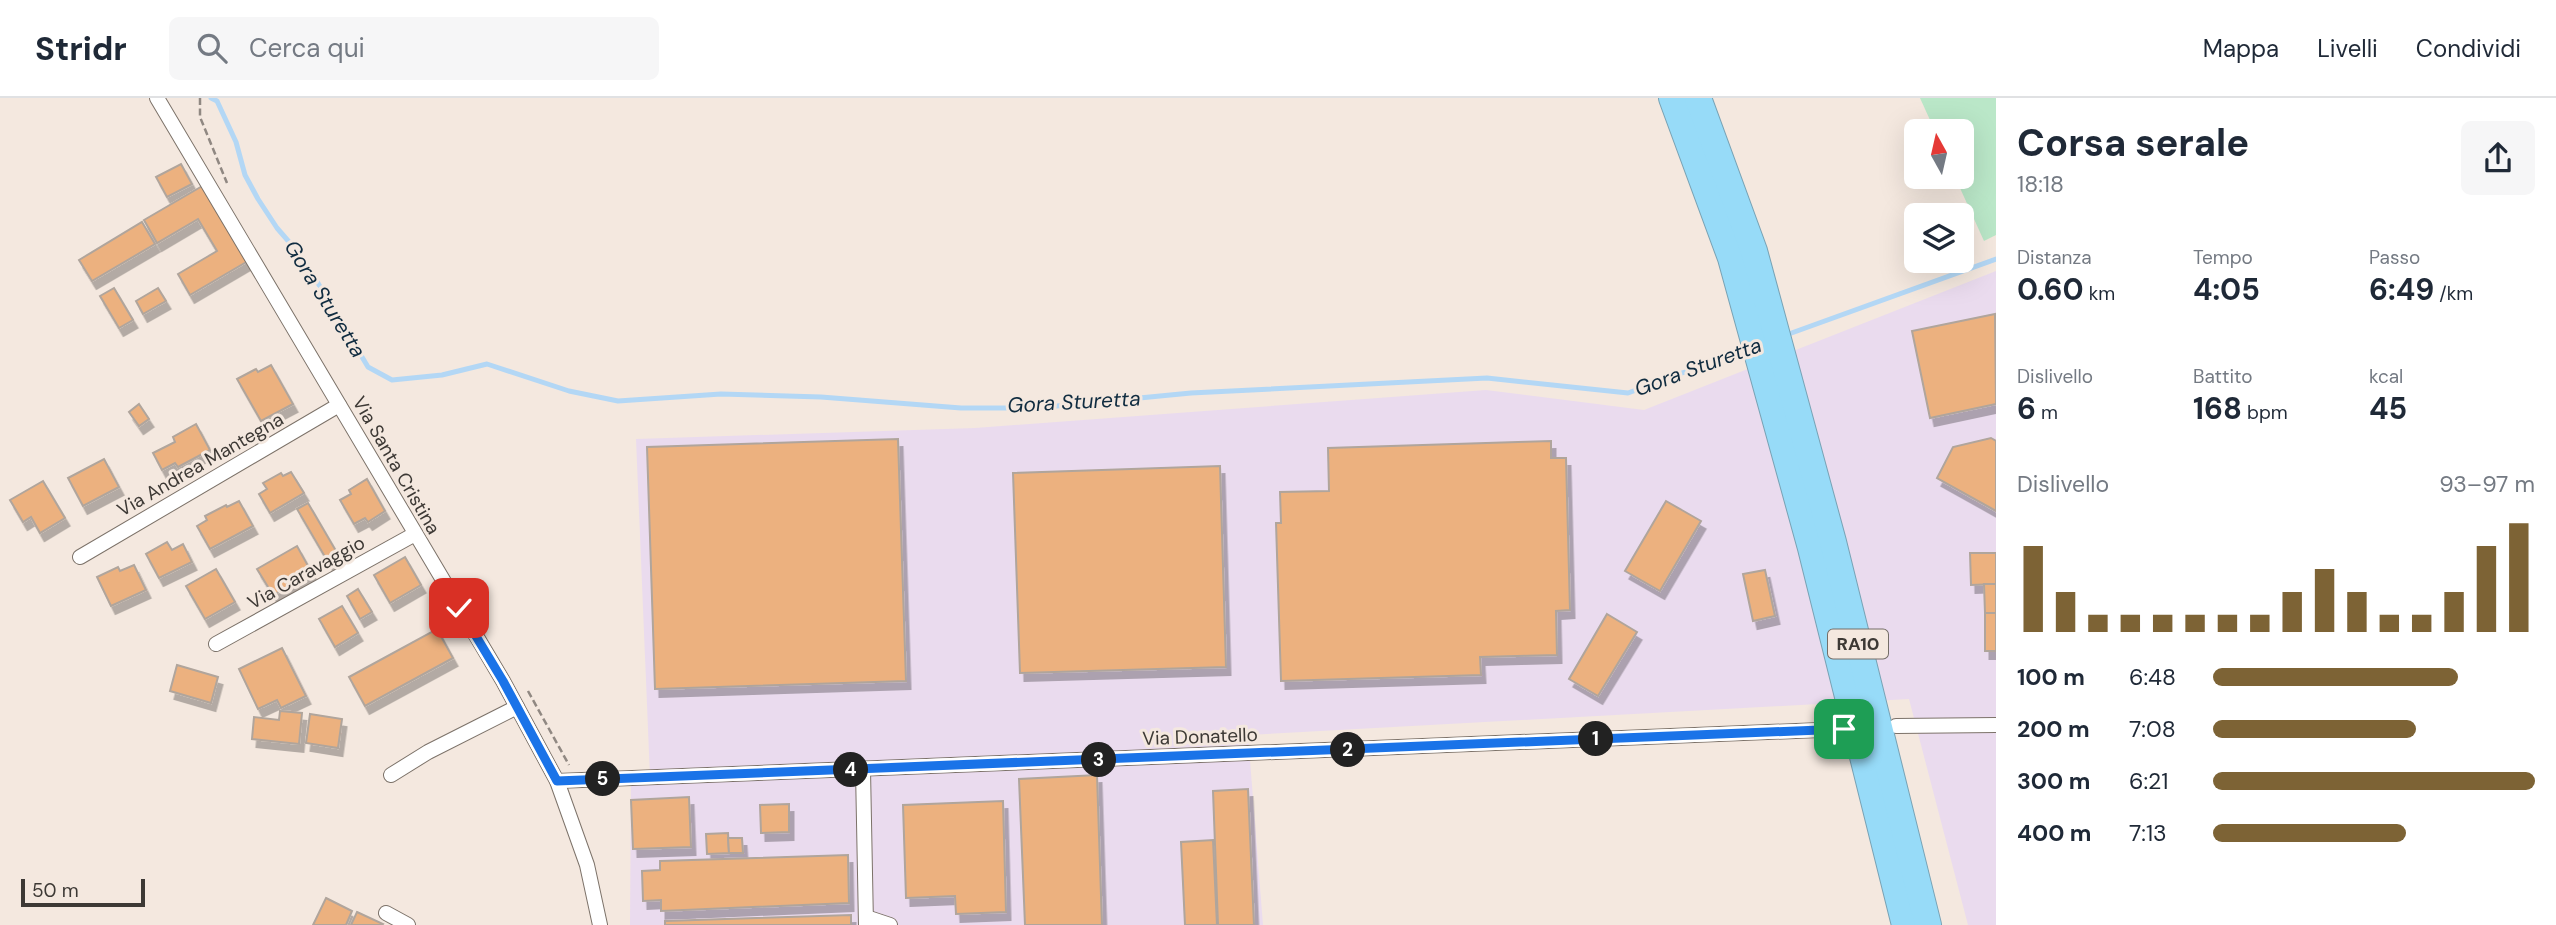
<!DOCTYPE html>
<html lang="it">
<meta charset="utf-8">
<style>
:root{--surface:#fff;--page:#f6f6f7;--text:#1f2937;--muted:#747a83;--line:#e0e1e3;--accent:#7d6335}
body{margin:0;font-family:"DM Sans",sans-serif;background:var(--page);color:var(--text);height:100vh;display:flex;flex-direction:column;font-size:26px;white-space:nowrap}
*{box-sizing:border-box;margin:0}
p{font-size:23px;color:var(--muted)}
.icon{flex:none;width:38px;height:38px;fill:none;stroke:currentColor;stroke-width:2;stroke-linecap:round;stroke-linejoin:round}
.map{position:relative;flex:1;overflow:hidden}
.panel{display:flex;flex-direction:column;background:var(--surface);width:560px}
.panel>*{flex:none}
.needle{width:46px;rotate:352deg}
.buttons{position:absolute;left:1904px;top:21px;display:grid;gap:14px}
.buttons a{display:grid;place-items:center;width:70px;height:70px;border-radius:10px;background:var(--surface);box-shadow:0 7px 28px #0002;font-size:35px}
.scale{position:absolute;left:21px;bottom:18px;width:124px;box-sizing:border-box;padding-left:7px;border:4px solid #3d3935;border-top:0;font-size:19px;line-height:24px;white-space:nowrap;color:#3d3935;-webkit-text-stroke:5px #f4e8df;paint-order:stroke}
.pin{position:absolute;display:grid;place-items:center;width:60px;height:60px;color:#fff;margin:-30px;border-radius:14px;box-shadow:0 4px 10px #0006}
.km{position:absolute;width:35px;height:35px;margin:-18px;border-radius:50%;background:#222;color:#fff;font-size:19px;line-height:35px;text-align:center}
.round{display:grid;place-items:center;flex:none;width:74px;height:74px;border-radius:10px;background:var(--page)}
.head{display:flex;align-items:center;justify-content:space-between;height:119px;padding:0 21px}
h1{font-size:38px;font-weight:700;line-height:52px}
.figures{display:grid;grid-template-columns:repeat(3,1fr);gap:10px;height:119px;padding:7px 21px}
.figures div{display:grid;align-content:center}
.figures b{font-size:30px;font-weight:700}
.figures small{font-size:19px;font-weight:400}
.figures p{font-size:19px}
.chart{height:196px;padding:14px 21px}
.chart p{display:flex;justify-content:space-between}
.chart svg{width:100%;height:126px;margin-top:7px;stroke:var(--accent);stroke-width:6}
ul{padding:0 21px;list-style:none;font-size:23px}
li{display:grid;grid-template-columns:112px 84px 1fr;align-items:center;height:52px}
li i{height:18px;border-radius:9px;background:var(--accent)}
header{display:flex;align-items:center;gap:42px;box-sizing:border-box;height:98px;padding:0 35px;background:var(--surface);border-bottom:2px solid var(--line)}
header strong{font-size:33px}
nav{display:flex;gap:38px;margin-inline-start:auto;font-size:24px}
.search{width:490px;height:63px;background:var(--page);display:flex;align-items:center;gap:18px;box-sizing:border-box;padding:0 24px;border-radius:10px;color:var(--muted);font-size:26px}
main{display:flex;flex:1;min-height:0}
.map>svg:first-child{display:block}
.industrial{fill:#eadbee}
.green{fill:#bae7c8}
.lines{fill:none;stroke-linecap:round;stroke-linejoin:round}
.stream{stroke:#b3d7f5;stroke-width:5}
.building{fill:#ecb17f;stroke:#b0a59c;stroke-width:2;filter:url(#shadow)}
.minor-casing{stroke:#7c7269;stroke-width:16}
.motorway-casing{stroke:#78a2b4;stroke-width:28}
.path{stroke:#908882;stroke-width:2.5;stroke-dasharray:7 3.5;stroke-linecap:butt}
.minor{stroke:#fff;stroke-width:14}
.motorway{stroke:#97dbf8;stroke-width:26}
.route-casing{stroke:#fff;stroke-width:14}
.route{stroke:#1a73e8;stroke-width:9}
.labels{text-anchor:middle;stroke-width:6;stroke-linejoin:round;paint-order:stroke}
.shield{fill:#f4e8df;stroke:#746e68;stroke-width:2}
.shield-label{font-size:18px;font-weight:bold;fill:#3d3935}
.street-label{font-size:19px;fill:#3d3935;stroke:#f4e8df}
.water-label{font-size:21px;font-style:italic;fill:#102c40;stroke:#f4e8df}
</style>
<header>
<strong>Stridr</strong>
<div class="search"><svg class="icon" aria-label="search" viewBox="0 0 24 24"><circle cx="10" cy="10" r="6"/><path d="M15 15l6 6"/></svg>Cerca qui</div>
<nav><a>Mappa</a><a>Livelli</a><a>Condividi</a></nav>
</header>
<main>
<div class="map">
<svg width="1996" height="827" viewBox="0 0 1996 827">
<defs>
<filter id="shadow"><feDropShadow dx="4.5" dy="8" stdDeviation="0" flood-color="#0004"/></filter>
</defs>
<rect width="100%" height="100%" fill="#f4e8df"/>
<path class="industrial" d="M1996,173V827H1968L1909,601L1248,637L1263,827H630L631,680L650,679L636,341L975,330L1486,292L1644,312Z"/>
<path class="green" d="M1920,0H1996V137L1984,143L1955,79H1962V33H1935Z"/>
<g class="lines">
<g class="stream">
<path d="M211,0L217,3L236,44L245,77L258,101L277,130L303,160L368,269L392,282L442,277L487,266L569,293L618,303L721,296L821,299L961,310H1036L1191,295L1487,280L1628,295L1747,251"/>
<path d="M1786,237L1996,161"/>
</g>
</g>
<g class="building">
<path d="M181,66L192,86L167,99L156,79Z"/>
<path d="M204,87L248,163L190,197L178,176L217,153L198,121L157,145L144,122Z"/>
<path d="M142,124L155,146L92,183L79,162Z"/>
<path d="M114,190L133,222L119,230L100,198Z"/>
<path d="M158,190L166,203L143,216L136,203Z"/>
<path d="M1995,216L1996,306L1930,320L1912,233Z"/>
<path d="M271,267L293,306L261,323L237,281L256,271L258,274Z"/>
<path d="M139,306L149,321L139,328L129,314Z"/>
<path d="M196,326L210,352L178,369L175,365L162,372L153,355L175,344L173,339Z"/>
<path d="M1991,340L1996,343V413L1937,380L1953,349Z"/>
<path d="M898,341L906,583L655,591L647,349Z"/>
<path d="M1551,343V360H1566L1570,512L1556,513L1557,557L1480,559L1481,577L1281,583L1276,425H1281L1280,394L1329,393L1328,350Z"/>
<path d="M104,361L119,389L83,408L68,380Z"/>
<path d="M1220,368L1226,569L1020,575L1013,375Z"/>
<path d="M291,374L304,395L270,415L259,396L267,391L263,385L281,375L283,378Z"/>
<path d="M367,381L385,413L368,424L365,420L354,426L340,402L351,396L349,392Z"/>
<path d="M43,383L65,420L40,435L31,419L23,424L10,402Z"/>
<path d="M239,403L253,428L210,451L197,428L207,422L205,418L226,407L227,409Z"/>
<path d="M1666,403L1701,423L1660,493L1625,473Z"/>
<path d="M308,405L339,458L328,464L297,411Z"/>
<path d="M167,444L172,452L183,446L192,464L159,480L146,456Z"/>
<path d="M297,448L312,475L273,497L257,471Z"/>
<path d="M1970,455H1996V486L1971,487Z"/>
<path d="M405,459L421,487L390,505L374,477Z"/>
<path d="M134,467L146,492L111,508L97,479L118,469L120,473Z"/>
<path d="M216,471L235,504L205,521L186,488Z"/>
<path d="M1765,472L1775,518L1753,523L1743,476Z"/>
<path d="M1984,486H1996V515H1985Z"/>
<path d="M358,491L372,514L360,521L347,498Z"/>
<path d="M342,508L358,535L335,549L319,521Z"/>
<rect x="1985" y="515" width="11" height="38"/>
<path d="M1607,516L1637,534L1598,598L1569,581Z"/>
<path d="M437,531L453,560L365,608L349,579Z"/>
<path d="M282,550L306,598L281,610L277,602L258,611L239,571Z"/>
<path d="M177,567L218,579L211,605L170,593Z"/>
<path d="M280,613L302,615L299,646L252,641L254,619L279,622Z"/>
<path d="M310,616L342,621L338,650L306,645Z"/>
<path d="M1097,677L1102,827H1025L1019,681Z"/>
<path d="M1248,691L1254,827H1218L1213,693Z"/>
<path d="M689,699L691,749L633,751L631,702Z"/>
<path d="M1003,703L1006,814L956,816L955,798L906,800L903,707Z"/>
<path d="M789,706V734L761,735L760,707Z"/>
<path d="M728,735L729,755L707,756L706,736Z"/>
<path d="M728,740H742L743,755H729Z"/>
<path d="M1213,742L1217,827H1185L1181,744Z"/>
<path d="M848,757L849,805L661,813V802L643,803L642,773L660,772V763Z"/>
<path d="M326,800L352,813L346,827H313Z"/>
<path d="M357,814L383,826L382,827H351Z"/>
<path d="M851,817V827H665V823Z"/>
</g>
<g class="lines">
<g class="minor-casing">
<g id="minor">
<path d="M157,0L503,583L557,683L587,767L600,827"/>
<path d="M80,459L339,307"/>
<path d="M216,546L415,436"/>
<path d="M1896,628L1996,627"/>
<path d="M863,672L866,827"/>
<path d="M391,677L428,654L517,609"/>
<path d="M557,683L1844,631"/>
<path d="M386,815L408,827"/>
<path d="M866,819L890,827"/>
</g>
</g>
<g class="motorway-casing">
<g id="motorway">
<path d="M1672,0L1731,160L1811,450L1905,827"/>
<path d="M1698,0L1754,153L1833,444L1928,827"/>
</g>
</g>
<g class="path">
<path d="M200,0V19L227,85"/>
<path d="M528,593L569,667"/>
</g>
<use href="#minor" class="minor"/>
<use href="#motorway" class="motorway"/>
</g>
<g class="lines">
<g class="route-casing">
<path id="route" d="M459,510L503,583L557,683L1844,631"/>
</g>
<use href="#route" class="route"/>
</g>
<g class="labels">
<rect class="shield" x="1828" y="531.5" width="60" height="29" rx="5"/>
<g class="shield-label">
<text x="1858" y="552">RA10</text>
</g>
<g class="street-label">
<text transform="translate(200 366) rotate(-30)" y="7">Via Andrea Mantegna</text>
<text transform="translate(397 367) rotate(60)" y="7">Via Santa Cristina</text>
<text transform="translate(306 474) rotate(-29)" y="7">Via Caravaggio</text>
<text transform="translate(1200 638) rotate(-2)" y="7">Via Donatello</text>
</g>
<g class="water-label">
<text transform="translate(325 201) rotate(58)" y="7">Gora Sturetta</text>
<text transform="translate(1698 269) rotate(-20)" y="7">Gora Sturetta</text>
<text transform="translate(1074 304) rotate(-3)" y="7">Gora Sturetta</text>
</g>
</g>
</svg>
<div class="buttons">
<a><svg class="needle" viewBox="-14 -14 28 28"><path d="M0-13l5 13h-10z" fill="#e53935"/><path d="M0 13l5-13h-10z" fill="#747a83"/></svg></a>
<a><svg class="icon" aria-label="layers" viewBox="0 0 24 24"><path d="M12 4l9 5-9 5-9-5zM3 14l9 5 9-5"/></svg></a>
</div>
<div class="scale">50 m</div>
<div class="pin" style="left:1844px;top:631px;background:#1e9e55"><svg class="icon" aria-label="arrive" viewBox="0 0 24 24"><path d="M6 21V4h12l-3 4 3 4H6"/></svg></div>
<div class="pin" style="left:459px;top:510px;background:#d93025"><svg class="icon" aria-label="check" viewBox="0 0 24 24"><path d="M5 12l5 5 9-10"/></svg></div>
<b class="km" style="left:1596px;top:641px">1</b>
<b class="km" style="left:1348px;top:652px">2</b>
<b class="km" style="left:1099px;top:662px">3</b>
<b class="km" style="left:851px;top:672px">4</b>
<b class="km" style="left:603px;top:681px">5</b>
</div>
<section class="panel">
<div class="head"><div><h1>Corsa serale</h1><p>18:18</p></div><a class="round"><svg class="icon" aria-label="share" viewBox="0 0 24 24"><path d="M12 15V3M7 8l5-5 5 5M5 13v7h14v-7"/></svg></a></div>
<div class="figures">
<div><p>Distanza</p><b>0.60<small> km</small></b></div>
<div><p>Tempo</p><b>4:05</b></div>
<div><p>Passo</p><b>6:49<small> /km</small></b></div>
</div>
<div class="figures">
<div><p>Dislivello</p><b>6<small> m</small></b></div>
<div><p>Battito</p><b>168<small> bpm</small></b></div>
<div><p>kcal</p><b>45</b></div>
</div>
<div class="chart"><p><span>Dislivello</span>93–97 m</p>
<svg viewBox="0 0 160 44" preserveAspectRatio="none"><path d="M5 44V14M15 44V30M25 44V38M35 44V38M45 44V38M55 44V38M65 44V38M75 44V38M85 44V30M95 44V22M105 44V30M115 44V38M125 44V38M135 44V30M145 44V14M155 44V6"/></svg>
</div>
<ul>
<li><b>100 m</b>6:48<i style="width:76%"></i></li>
<li><b>200 m</b>7:08<i style="width:63%"></i></li>
<li><b>300 m</b>6:21<i style="width:100%"></i></li>
<li><b>400 m</b>7:13<i style="width:60%"></i></li>
</ul>
</section>
</main>
